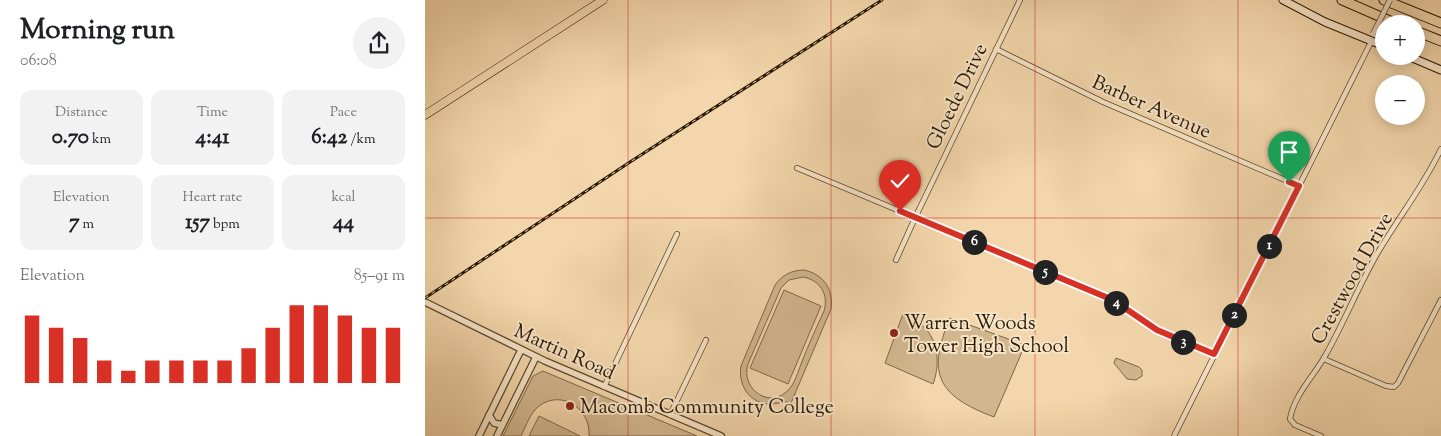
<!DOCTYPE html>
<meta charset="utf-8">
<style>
:root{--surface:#fff;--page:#f2f2f2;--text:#202124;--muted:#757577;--accent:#d93025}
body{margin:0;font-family:"Sorts Mill Goudy",serif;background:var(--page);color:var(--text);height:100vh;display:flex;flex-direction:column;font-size:19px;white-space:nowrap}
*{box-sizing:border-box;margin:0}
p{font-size:16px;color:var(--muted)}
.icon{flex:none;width:28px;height:28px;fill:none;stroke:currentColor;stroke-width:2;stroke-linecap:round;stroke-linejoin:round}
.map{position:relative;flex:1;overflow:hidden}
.drawer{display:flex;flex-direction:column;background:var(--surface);width:425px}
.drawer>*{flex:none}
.buttons{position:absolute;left:950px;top:15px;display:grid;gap:10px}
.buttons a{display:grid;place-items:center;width:50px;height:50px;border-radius:50%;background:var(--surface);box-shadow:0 2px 12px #0003;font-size:25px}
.pin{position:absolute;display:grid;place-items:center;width:42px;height:42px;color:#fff;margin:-51px -21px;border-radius:50% 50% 50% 0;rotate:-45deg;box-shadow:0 0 5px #0007}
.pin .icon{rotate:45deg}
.km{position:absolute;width:25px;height:25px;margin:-12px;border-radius:50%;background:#222;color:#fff;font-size:14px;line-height:25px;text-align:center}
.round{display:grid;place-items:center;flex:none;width:52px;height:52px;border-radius:26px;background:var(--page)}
.summary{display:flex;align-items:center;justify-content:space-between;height:85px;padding:0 20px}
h1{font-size:28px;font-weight:800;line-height:38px}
.metrics{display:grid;grid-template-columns:repeat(3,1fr);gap:8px;height:85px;padding:5px 20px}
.metrics div{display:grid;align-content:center;border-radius:12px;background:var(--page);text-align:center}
.metrics b{font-size:21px;font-weight:800}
.metrics small{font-size:14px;font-weight:400}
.metrics p{font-size:14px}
.chart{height:140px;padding:10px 20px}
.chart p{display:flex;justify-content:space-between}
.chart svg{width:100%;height:90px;margin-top:5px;stroke:var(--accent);stroke-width:6}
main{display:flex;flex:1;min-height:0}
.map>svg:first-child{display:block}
.green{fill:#d1b68e;stroke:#7d6748;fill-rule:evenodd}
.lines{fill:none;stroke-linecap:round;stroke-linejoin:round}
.minor-casing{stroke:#5c482c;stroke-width:6}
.tertiary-casing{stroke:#5c482c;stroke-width:8}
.secondary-casing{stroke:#291802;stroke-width:9}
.primary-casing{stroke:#291802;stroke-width:9}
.motorway-casing{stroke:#291802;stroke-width:11}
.minor{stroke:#f7e4c8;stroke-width:4.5}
.tertiary{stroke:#f7e4c8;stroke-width:5.5}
.secondary{stroke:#f7e4c8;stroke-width:7}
.primary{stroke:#f3d6ab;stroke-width:8}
.motorway{stroke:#f3d6ab;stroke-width:9}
.rail-casing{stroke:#291802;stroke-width:3}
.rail{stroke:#f7e4c8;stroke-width:1;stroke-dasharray:4;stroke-linecap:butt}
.minor-bridge-casing{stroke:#5c482c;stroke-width:6;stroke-linecap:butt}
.minor-bridge{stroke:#f7e4c8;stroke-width:4.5}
.route-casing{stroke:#fff;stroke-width:10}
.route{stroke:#d93025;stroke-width:6}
.grid{fill:none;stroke:#d62828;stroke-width:1;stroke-opacity:0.55}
.poi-dot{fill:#8f2418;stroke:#f7e4c8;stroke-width:2}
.labels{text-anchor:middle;stroke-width:4;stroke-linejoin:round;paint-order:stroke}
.street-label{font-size:20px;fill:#291802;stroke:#f7e4c8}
.poi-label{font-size:20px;fill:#291802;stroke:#f7e4c8;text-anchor:start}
</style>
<main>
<section class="drawer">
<div class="summary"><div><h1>Morning run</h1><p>06:08</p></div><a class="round"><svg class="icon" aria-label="share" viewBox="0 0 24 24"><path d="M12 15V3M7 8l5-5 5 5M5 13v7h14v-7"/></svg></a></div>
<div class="metrics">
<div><p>Distance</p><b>0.70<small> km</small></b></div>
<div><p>Time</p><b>4:41</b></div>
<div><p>Pace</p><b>6:42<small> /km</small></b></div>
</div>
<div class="metrics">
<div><p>Elevation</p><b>7<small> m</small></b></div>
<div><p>Heart rate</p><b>157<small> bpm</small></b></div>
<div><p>kcal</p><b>44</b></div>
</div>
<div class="chart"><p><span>Elevation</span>85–91 m</p>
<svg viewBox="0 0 160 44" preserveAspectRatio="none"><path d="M5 44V11M15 44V17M25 44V22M35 44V33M45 44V38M55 44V33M65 44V33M75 44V33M85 44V33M95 44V27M105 44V17M115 44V6M125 44V6M135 44V11M145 44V17M155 44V17"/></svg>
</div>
</section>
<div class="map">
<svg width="1016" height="436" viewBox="0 0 1016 436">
<rect width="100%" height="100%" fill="#f3d6ab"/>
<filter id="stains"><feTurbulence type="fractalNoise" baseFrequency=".004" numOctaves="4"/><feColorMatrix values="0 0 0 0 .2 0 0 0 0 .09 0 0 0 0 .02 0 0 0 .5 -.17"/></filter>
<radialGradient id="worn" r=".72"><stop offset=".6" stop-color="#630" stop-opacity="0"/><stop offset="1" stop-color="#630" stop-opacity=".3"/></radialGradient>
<g class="green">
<path d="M379,270C398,274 409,289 406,309L366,403C358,400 352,405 343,404C323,402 313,384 316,366L350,285C357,275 367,270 379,270ZM378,277C395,280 404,294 399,311C391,328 383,346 376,364C373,372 370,382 365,388C347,411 315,390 323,364L356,288L364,280Z"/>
<path d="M359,290L396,306L363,384L325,368Z"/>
<path d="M478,314C487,319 498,324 504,333C514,347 514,369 508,384L460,363Z"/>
<path d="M525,318L600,345L569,417C513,396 501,374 525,318Z"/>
<path d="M691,358L714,367L717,370V376L711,380L702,379L689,363Z"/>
<path d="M118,371L272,436H164C166,409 137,389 114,406C105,413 101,426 96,436H78L108,376Z"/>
<path d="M114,416L155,436H104Z"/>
</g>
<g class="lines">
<g class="minor-casing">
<g id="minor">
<path d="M571,49L678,102L874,186"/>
<path d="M372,168L688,300L731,330L789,354"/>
<path d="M471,260L490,218L595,0"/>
<path d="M899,359L961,386L969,387L973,383L1016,300"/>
<path d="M179,387L252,234"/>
<path d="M245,415L281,340"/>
<path d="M749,436L947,40"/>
<path d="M896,436L870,425L865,419C869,395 889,376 900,356C919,323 933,287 952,254C973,218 998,187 1016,149"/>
</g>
</g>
<g class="tertiary-casing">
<g id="tertiary">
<path d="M0,302L120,361L296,436"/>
<path d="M64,415L69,423L77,425"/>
<path d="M54,436L96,350"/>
<path d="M72,436L111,357"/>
</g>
</g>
<g class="secondary-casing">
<g id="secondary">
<path d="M858,0L900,22L959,46"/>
<path d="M983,56L1016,70"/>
</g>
</g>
<g class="primary-casing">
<path id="primary" d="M0,115L178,0"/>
</g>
<g class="motorway-casing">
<g id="motorway">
<path d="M917,0L972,24"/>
<path d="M959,0L1016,23"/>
<path d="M991,31L1016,41"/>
</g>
</g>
<use href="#minor" class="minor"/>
<use href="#tertiary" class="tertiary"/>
<use href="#secondary" class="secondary"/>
<use href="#primary" class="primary"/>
<use href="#motorway" class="motorway"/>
<g class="rail-casing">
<path id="rail" d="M0,298L205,162L457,0"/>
</g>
<use href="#rail" class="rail"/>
<g class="minor-bridge-casing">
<path id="minor-bridge" d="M948,34L965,0"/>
</g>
<use href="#minor-bridge" class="minor-bridge"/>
</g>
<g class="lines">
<g class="route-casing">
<path id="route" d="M475,211L688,300L732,330L789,354L874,186L864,182"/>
</g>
<use href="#route" class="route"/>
</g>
<path class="grid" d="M203,0V436M406,0V436M610,0V436M813,0V436M0,218H1016"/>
<g class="poi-dot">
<circle cx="469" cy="333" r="5"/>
<circle cx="145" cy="406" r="5"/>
</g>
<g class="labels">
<g class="street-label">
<text transform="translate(531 96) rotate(-64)" y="7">Gloede Drive</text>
<text transform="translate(727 106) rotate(24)" y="7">Barber Avenue</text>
<text transform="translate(926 278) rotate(-61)" y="7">Crestwood Drive</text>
<text transform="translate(140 351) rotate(24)" y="7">Martin Road</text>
</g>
<g class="poi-label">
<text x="479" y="329">Warren Woods<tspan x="479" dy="23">Tower High School</tspan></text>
<text x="155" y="413">Macomb Community College</text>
</g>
</g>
<rect width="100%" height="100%" filter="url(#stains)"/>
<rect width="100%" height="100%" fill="url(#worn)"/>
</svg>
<div class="buttons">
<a>+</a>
<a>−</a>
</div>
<div class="pin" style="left:864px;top:182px;background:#1e9e55"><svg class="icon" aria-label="arrive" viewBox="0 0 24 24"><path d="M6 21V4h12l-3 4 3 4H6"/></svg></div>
<div class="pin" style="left:475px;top:211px;background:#d93025"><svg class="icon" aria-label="check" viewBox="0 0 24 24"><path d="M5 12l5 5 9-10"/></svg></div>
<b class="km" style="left:844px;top:246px">1</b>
<b class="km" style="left:809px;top:315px">2</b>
<b class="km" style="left:758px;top:342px">3</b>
<b class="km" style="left:691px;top:303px">4</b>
<b class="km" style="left:620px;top:272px">5</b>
<b class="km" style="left:549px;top:242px">6</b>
</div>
</main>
